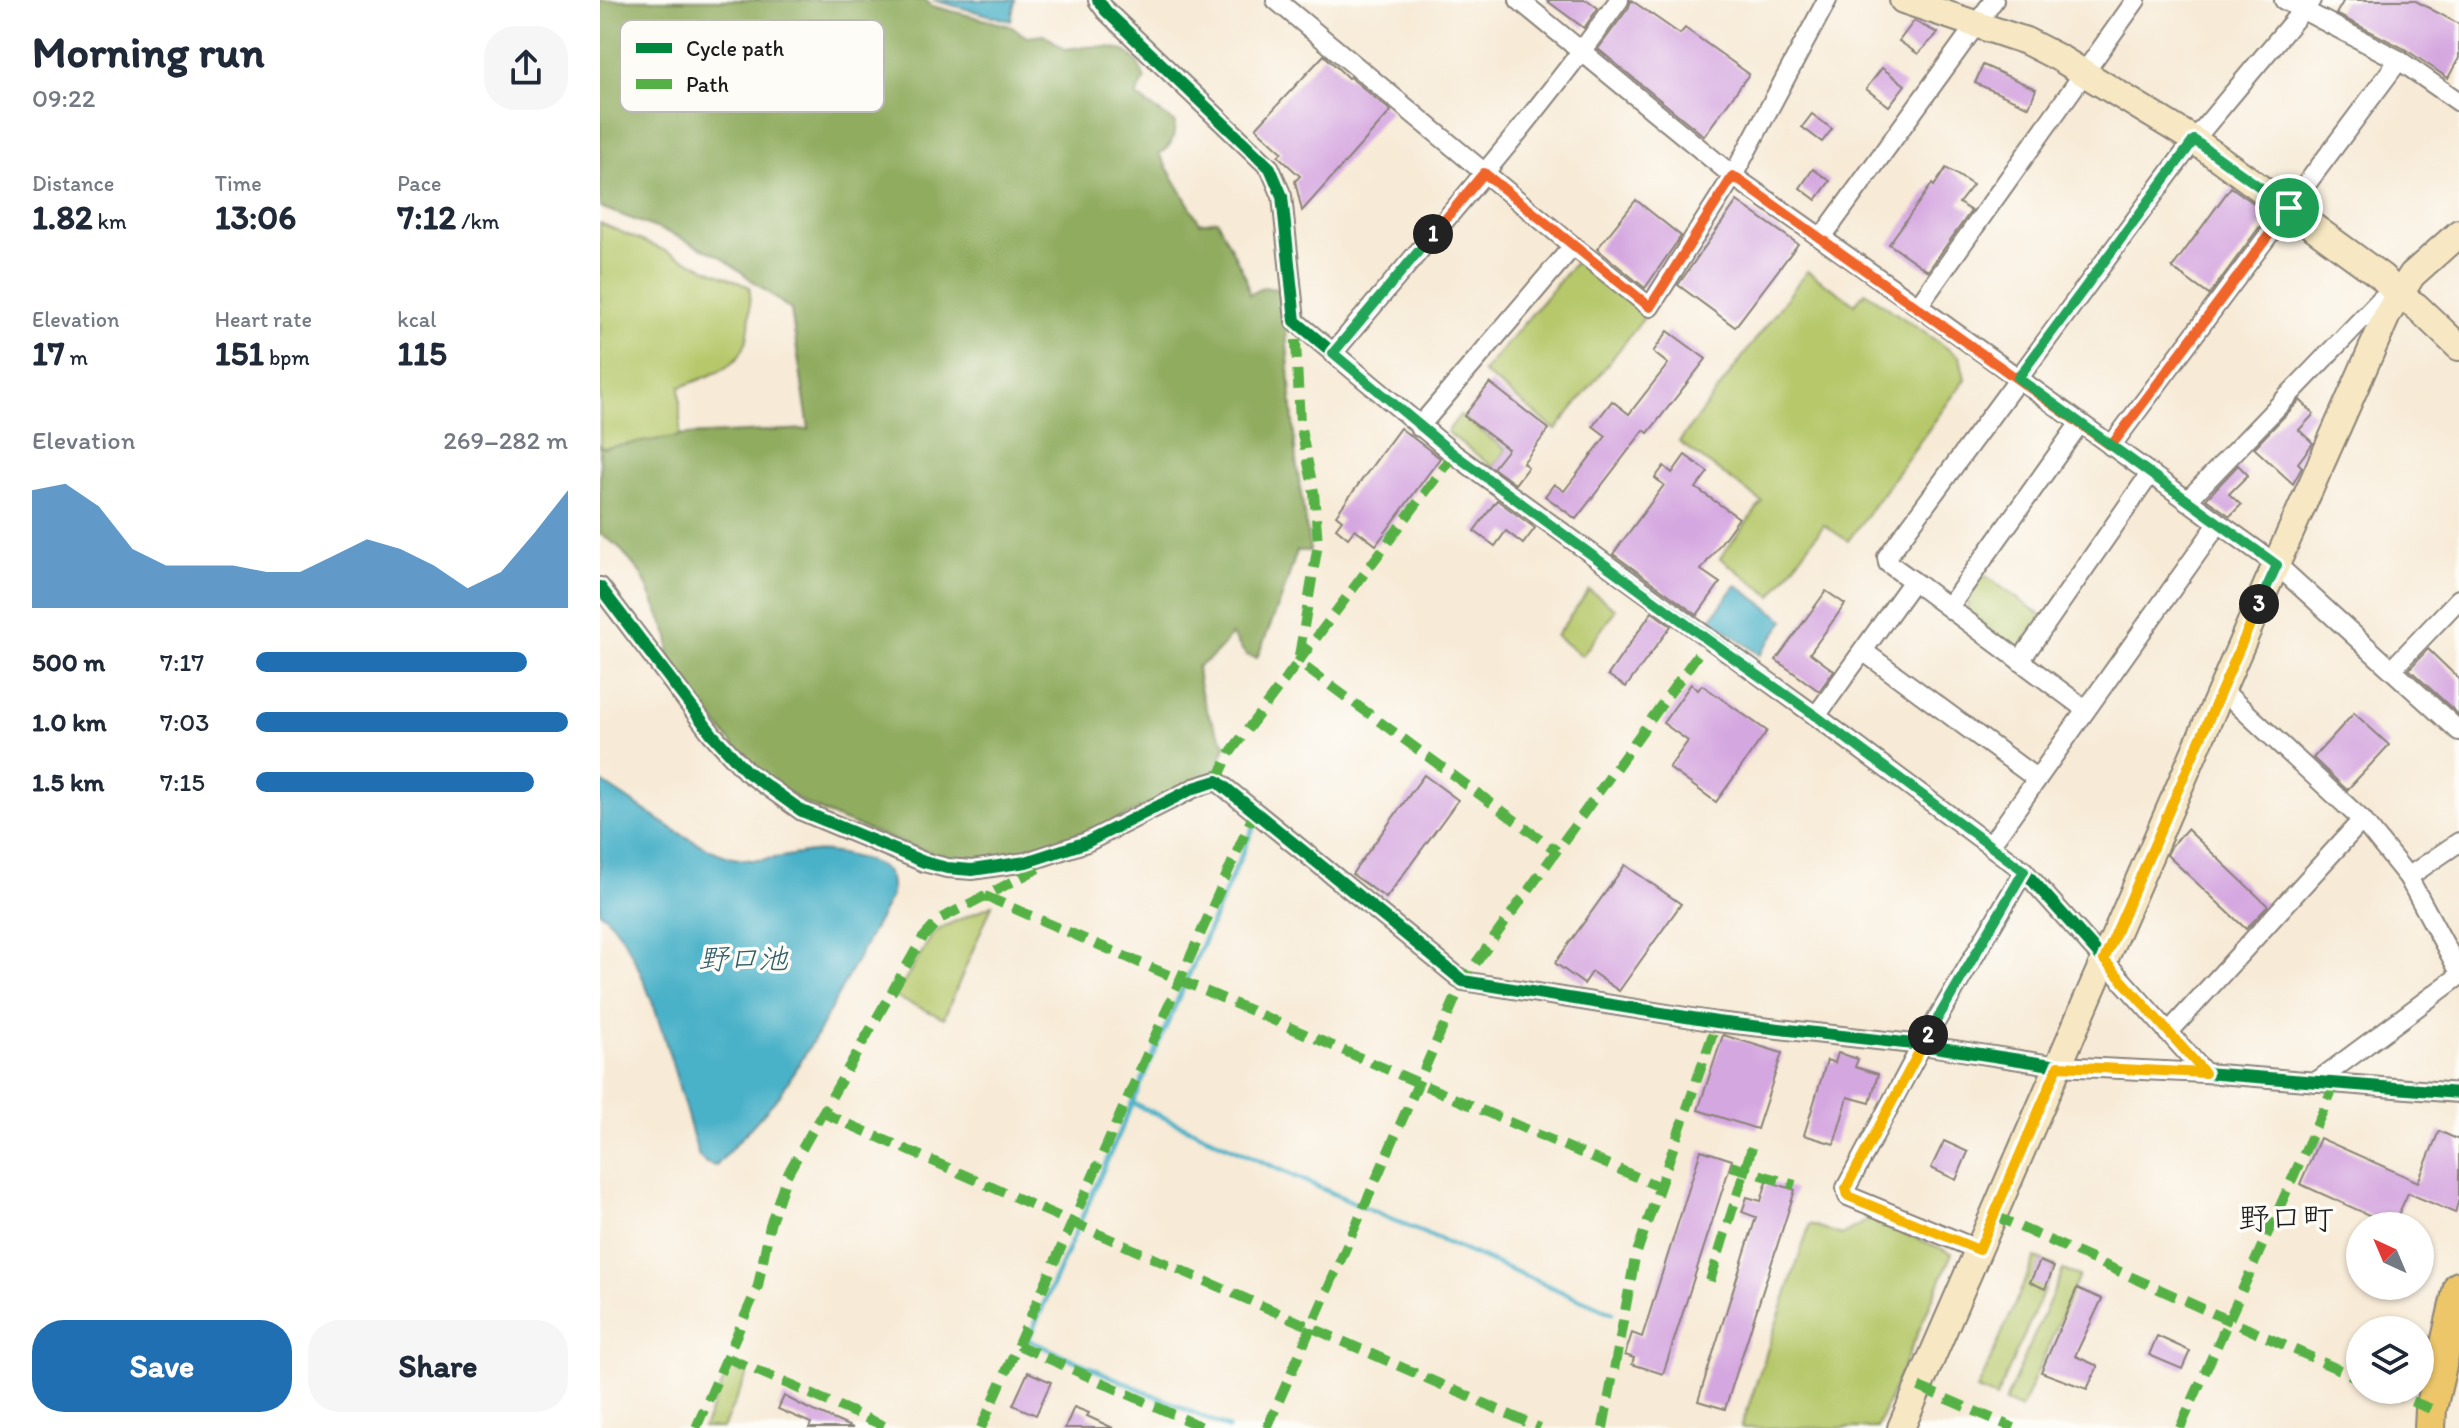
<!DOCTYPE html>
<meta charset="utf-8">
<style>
:root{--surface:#fff;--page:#f6f6f7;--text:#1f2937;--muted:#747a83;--accent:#1f6fb2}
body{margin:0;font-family:Itim,"Klee One",sans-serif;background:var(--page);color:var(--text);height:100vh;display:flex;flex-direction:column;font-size:30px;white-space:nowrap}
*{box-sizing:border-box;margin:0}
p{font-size:26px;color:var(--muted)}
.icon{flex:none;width:44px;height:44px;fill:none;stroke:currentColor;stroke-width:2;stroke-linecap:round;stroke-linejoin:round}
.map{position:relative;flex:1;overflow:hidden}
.side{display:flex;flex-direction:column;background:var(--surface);width:600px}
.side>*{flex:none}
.needle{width:52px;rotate:316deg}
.fabs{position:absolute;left:1746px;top:1212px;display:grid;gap:16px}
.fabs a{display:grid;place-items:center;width:88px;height:88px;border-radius:50%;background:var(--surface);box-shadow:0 2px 6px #0004;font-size:40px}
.pin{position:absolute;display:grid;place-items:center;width:68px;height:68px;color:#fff;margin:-34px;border:4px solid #fff;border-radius:50%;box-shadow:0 2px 8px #0007}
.km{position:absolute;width:40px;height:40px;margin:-20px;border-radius:50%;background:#222;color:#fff;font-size:22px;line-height:40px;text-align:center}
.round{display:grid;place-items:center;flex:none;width:84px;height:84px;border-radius:32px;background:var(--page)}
.headline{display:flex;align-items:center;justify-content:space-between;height:136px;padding:0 32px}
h1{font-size:44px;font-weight:700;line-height:60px}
.stats{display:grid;grid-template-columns:repeat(3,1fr);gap:12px;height:136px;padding:8px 32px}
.stats div{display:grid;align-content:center}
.stats b{font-size:34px;font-weight:700}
.stats small{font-size:22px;font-weight:400}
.stats p{font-size:22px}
.chart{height:224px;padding:16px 32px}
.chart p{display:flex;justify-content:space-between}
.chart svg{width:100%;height:144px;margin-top:8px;fill:var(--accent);opacity:.7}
.action{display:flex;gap:16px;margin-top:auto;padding:16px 32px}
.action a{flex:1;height:92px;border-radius:32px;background:var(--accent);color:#fff;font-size:32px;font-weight:700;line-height:92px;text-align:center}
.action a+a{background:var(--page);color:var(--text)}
ul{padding:0 32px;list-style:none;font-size:26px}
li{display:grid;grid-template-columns:128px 96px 1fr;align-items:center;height:60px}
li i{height:20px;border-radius:10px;background:var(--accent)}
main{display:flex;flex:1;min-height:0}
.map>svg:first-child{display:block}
.green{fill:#b6c86b;stroke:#697244;stroke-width:2}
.forest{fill:#90ac5f;stroke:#56643e;stroke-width:2}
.water{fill:#49b1c8;stroke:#326672;stroke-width:2}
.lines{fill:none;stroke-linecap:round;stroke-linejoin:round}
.stream{stroke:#49b1c8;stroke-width:5}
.building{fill:#d5a7e0}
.street-casing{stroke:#8a8379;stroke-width:22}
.secondary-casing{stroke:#8a8379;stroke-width:30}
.primary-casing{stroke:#8a8379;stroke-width:34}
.street{stroke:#fff;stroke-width:18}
.secondary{stroke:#f7e8c3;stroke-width:26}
.primary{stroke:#ecc669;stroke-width:30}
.quiet{stroke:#55b145;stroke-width:10;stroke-dasharray:20 10;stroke-linecap:butt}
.cycleway-casing{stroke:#fdfcf7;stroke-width:17}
.cycleway{stroke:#00873e;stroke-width:12}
.split-1-casing{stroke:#fff;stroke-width:16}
.split-2-casing{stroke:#fff;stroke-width:16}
.split-3-casing{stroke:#fff;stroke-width:16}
.split-4-casing{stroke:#fff;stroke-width:16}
.split-1{stroke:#f0652b;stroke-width:10}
.split-2{stroke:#22a559;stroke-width:10}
.split-3{stroke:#f5b400;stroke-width:10}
.split-4{stroke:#22a559;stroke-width:10}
.labels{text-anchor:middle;stroke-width:7;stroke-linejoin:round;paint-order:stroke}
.water-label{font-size:30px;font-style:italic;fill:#305f69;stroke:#fdfcf7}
.quarter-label{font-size:32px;fill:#1c1c1c;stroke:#fdfcf7}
.key{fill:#fdfcf7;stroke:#bab9b5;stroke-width:2}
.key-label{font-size:22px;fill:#1c1c1c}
</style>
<main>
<section class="side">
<div class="headline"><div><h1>Morning run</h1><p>09:22</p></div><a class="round"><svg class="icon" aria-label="share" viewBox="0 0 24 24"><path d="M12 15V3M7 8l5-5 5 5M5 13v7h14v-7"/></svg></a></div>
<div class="stats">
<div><p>Distance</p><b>1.82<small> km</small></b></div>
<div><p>Time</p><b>13:06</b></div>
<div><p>Pace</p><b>7:12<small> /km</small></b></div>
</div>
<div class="stats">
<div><p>Elevation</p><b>17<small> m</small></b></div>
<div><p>Heart rate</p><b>151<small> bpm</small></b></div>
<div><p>kcal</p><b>115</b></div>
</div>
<div class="chart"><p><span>Elevation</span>269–282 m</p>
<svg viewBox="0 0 160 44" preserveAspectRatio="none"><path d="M0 44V8L10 6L20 13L30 26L40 31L50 31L60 31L70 33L80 33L90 28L100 23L110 26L120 31L130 38L140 33L150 21L160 8V44z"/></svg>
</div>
<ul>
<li><b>500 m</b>7:17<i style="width:87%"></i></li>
<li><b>1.0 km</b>7:03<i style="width:100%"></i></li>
<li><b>1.5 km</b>7:15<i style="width:89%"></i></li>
</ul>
<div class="action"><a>Save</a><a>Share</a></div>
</section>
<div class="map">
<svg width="1859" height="1428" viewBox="0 0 1859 1428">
<rect width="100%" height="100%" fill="#fdfcf7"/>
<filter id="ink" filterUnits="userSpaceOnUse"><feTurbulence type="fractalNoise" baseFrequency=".0125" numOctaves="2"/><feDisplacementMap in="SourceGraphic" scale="16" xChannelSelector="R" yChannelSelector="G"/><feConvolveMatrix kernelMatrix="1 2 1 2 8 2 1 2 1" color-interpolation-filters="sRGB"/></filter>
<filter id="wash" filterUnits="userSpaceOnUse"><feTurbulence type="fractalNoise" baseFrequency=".006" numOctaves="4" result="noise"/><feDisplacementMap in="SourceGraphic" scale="32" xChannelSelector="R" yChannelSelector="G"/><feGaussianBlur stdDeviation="1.8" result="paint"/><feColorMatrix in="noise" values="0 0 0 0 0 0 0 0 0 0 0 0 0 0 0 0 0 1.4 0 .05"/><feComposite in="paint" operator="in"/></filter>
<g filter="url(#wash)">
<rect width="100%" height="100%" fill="#f7ead6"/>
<g class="green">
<path d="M0,223L150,287C151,358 146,363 80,387V441L0,451Z"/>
<path d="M977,260L1047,314L956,430L883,372Z"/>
<path d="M1207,271L1255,304L1265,292L1360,357L1365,379L1248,541L1224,525L1172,596L1120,558L1162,502L1079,442Z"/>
<path d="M860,415L906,450L893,467L847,432Z"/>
<path d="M1383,574L1442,616L1420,646L1414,648L1365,611L1369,604L1364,600Z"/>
<path d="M989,590L1016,609L982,656L956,636Z"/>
<path d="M392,905L344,1018L295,997L333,934L345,926Z"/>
<path d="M1270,1219L1352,1253L1277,1428H1141L1210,1224L1241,1235Z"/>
<path d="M1435,1258L1455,1266L1396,1398L1377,1390Z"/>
<path d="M1463,1270L1479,1276L1421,1409L1405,1402Z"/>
<path d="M130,1367L147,1375L123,1428H103Z"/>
</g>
<path class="forest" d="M0,0H325L332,6L410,26L427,37L445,35L465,49C481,46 515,44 528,53C537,59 542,70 545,80L536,96L575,123C574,139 572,146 559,154L600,223L617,220L646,278L649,295L663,287L683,290L696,461L710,551H697L682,597L657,658L646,655L631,634C622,649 613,658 597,667C599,696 608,720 626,744L615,774L497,829L417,856L385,860L350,859L334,855L236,818L198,800L167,779L140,753L69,664V637L42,575L18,546L0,534V446L4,448L86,435L209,429L191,310L120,256L72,234L0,207Z"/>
<g class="water">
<path d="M333,0H415L411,21Z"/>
<path d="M1136,585L1185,620L1160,655L1111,619Z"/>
<path d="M0,781C36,803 93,848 133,858C159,864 186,855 212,852C228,850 277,859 287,872C292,879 291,888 291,896L216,1036L180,1095L116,1166L106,1163L99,1157C82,1102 45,940 0,912Z"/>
</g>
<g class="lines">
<g class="stream">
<path d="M532,1103L754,1203L1012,1313"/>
<path d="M628,1428L428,1340L656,822"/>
</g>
</g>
<g id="blocks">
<g class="building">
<path d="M946,0H987L998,8L984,28Z"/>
<path d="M1031,0L1080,34L1085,28L1149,74L1104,136L998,49L1029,7Z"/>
<path d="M1744,0H1814L1859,24V58L1848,78L1805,49L1736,14Z"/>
<path d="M1314,21L1338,33L1318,54L1299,41Z"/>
<path d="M724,55L748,78L750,77L791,111L702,211L695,181L700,176L678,156L682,152L656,128Z"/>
<path d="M1383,65L1436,89L1429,107L1375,83Z"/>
<path d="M1282,68L1305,85L1289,106L1266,89Z"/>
<path d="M1212,114L1232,129L1222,142L1202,127Z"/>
<path d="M1346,168L1373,185L1359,203L1371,211L1328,271L1289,244L1332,184L1334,186Z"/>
<path d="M1213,169L1230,181L1216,200L1200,188Z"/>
<path d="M1631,187L1669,214L1609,295L1572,268Z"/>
<path d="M1036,200L1081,236L1045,288L997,249Z"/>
<path d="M1137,201L1198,244L1135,327L1078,285Z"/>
<path d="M1068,331L1106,359L1048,433L1044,430L976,519L945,496L954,484L964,491L1006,436L993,426L1012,401L1029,414L1068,364L1053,352Z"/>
<path d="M890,383L949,429L923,463L928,467L915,484L893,468L908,449L864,416Z"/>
<path d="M1700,400L1714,414L1699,430L1713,443L1698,463L1702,467L1693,484L1654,448Z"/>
<path d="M800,428L840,458L776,545L755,529L748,538L736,528L742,520L736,515Z"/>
<path d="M1085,455L1108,472L1096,488L1139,518L1101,570L1120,583L1097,615L1013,554L1064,485L1055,478L1064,466L1072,473Z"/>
<path d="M1638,465L1648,475L1629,494L1641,505L1630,516L1606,499Z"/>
<path d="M897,500L935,528L923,544L906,531L895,546L874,531Z"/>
<path d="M1226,591L1245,604L1210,653L1234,671L1219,691L1176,660Z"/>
<path d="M1052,612L1071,626L1026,687L1008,675Z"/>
<path d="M1828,649L1859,679V715L1809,669Z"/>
<path d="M1091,684L1098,690L1102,685L1167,731L1116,802L1069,768L1088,741L1063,723Z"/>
<path d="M1754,713L1789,745L1747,790L1713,758Z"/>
<path d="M824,775L858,800L786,898L752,874Z"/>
<path d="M1587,829L1668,906L1646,929L1567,855L1572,845Z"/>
<path d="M1025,865L1081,904L1019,991L992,972L984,984L955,963Z"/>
<path d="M1123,1035L1182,1053L1157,1129L1098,1110Z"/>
<path d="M1238,1053L1258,1059L1255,1067L1278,1074L1270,1103L1248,1097L1234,1144L1204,1135L1227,1060L1235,1063Z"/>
<path d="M1839,1131L1859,1140V1199L1855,1213L1808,1193L1793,1226L1700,1184L1720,1138L1818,1182Z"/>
<path d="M1344,1141L1368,1152L1356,1180L1331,1168Z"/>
<path d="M1101,1150L1132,1160L1063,1374L1032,1364L1034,1358L1025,1355L1032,1333L1042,1337Z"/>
<path d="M1167,1181L1195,1190L1125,1409L1098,1401L1156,1217L1142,1212L1147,1197L1161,1201Z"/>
<path d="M1440,1261L1454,1267L1445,1289L1430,1282Z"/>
<path d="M1477,1288L1502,1299L1475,1356L1498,1366L1487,1389L1441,1372Z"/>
<path d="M1557,1336L1590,1351L1582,1369L1549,1355Z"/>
<path d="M428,1372L451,1382L436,1415L413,1405Z"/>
<path d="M184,1396L207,1408L253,1428H209L211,1423L178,1409Z"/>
<path d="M474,1407L489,1413L487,1416L513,1428H465Z"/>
</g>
</g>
</g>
<g filter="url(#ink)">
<use href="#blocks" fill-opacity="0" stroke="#8a8379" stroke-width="2"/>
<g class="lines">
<g class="street-casing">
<g id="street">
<path d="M498,0L506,11L670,168L682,196L695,321L854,454L1216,716L1424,871L1605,1073"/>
<path d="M676,0L973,246"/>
<path d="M919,0L1133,176L1318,306L1677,565L1859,731"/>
<path d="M1684,0L1799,60L1859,102"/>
<path d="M1222,237L1394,0"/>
<path d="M1318,306L1536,0"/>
<path d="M733,353C830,237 931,123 1019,0"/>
<path d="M819,427L973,246L1050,307L1133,176L1227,0"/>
<path d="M1511,446L1799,60"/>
<path d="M1587,501L1781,299L1798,295"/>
<path d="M1313,581L1485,709"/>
<path d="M0,587L112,734L146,771L202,811L324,862L347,868L372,870L426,862L487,842L594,788L617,781L863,981L1117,1022L1322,1045L1458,1066L1605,1073L1859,1093"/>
<path d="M1349,607L1480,423"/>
<path d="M1263,651L1437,779"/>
<path d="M1420,661L1550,474"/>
<path d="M1792,669L1859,599"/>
<path d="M1623,691L1762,820L1808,877L1859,971"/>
<path d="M1216,716L1313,581L1288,563L1287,557L1594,140L1711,0"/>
<path d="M1391,844L1618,524"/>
<path d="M1808,877L1859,842"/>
<path d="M1568,1033L1762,820"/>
<path d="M1716,1082L1859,976"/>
<path d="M1379,1250L1248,1196L1246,1188L1322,1045L1424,871"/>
</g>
</g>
<g class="secondary-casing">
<g id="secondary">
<path d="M1303,0L1426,41L1461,59L1594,140L1782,277L1798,295L1816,306L1859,347"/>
<path d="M1301,1428L1671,576L1788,313L1812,275L1859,233"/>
</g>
</g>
<g class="primary-casing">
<path id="primary" d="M1830,1428L1831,1409L1859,1287"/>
</g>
<use href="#street" class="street"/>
<use href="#secondary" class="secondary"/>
<use href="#primary" class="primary"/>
<g class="quiet">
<path d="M854,454L698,662L957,851"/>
<path d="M617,781L629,754L698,662L718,544L714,492L700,424L695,321"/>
<path d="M385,896L1060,1187"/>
<path d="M221,1112L940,1428"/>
<path d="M1131,1166L1195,1185"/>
<path d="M1393,1215L1760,1379"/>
<path d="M1110,1281L1154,1141"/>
<path d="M418,1345L604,1428"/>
<path d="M128,1358L289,1428"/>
<path d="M1319,1387L1414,1428"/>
<path d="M1784,1390L1831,1409"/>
<path d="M96,1428L158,1286L170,1225L187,1175L322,939L340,919L441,867"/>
<path d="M381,1428L655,811"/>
<path d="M667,1428L863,981L1108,640"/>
<path d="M1003,1428L1035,1258L1117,1022"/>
<path d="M1580,1428L1735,1084"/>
</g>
<g class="cycleway-casing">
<g id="cycleway">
<path d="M498,0L506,11L670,168L682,196L695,321L854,454L1216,716L1424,871L1605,1073"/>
<path d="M0,587L112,734L146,771L202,811L324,862L347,868L372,870L426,862L487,842L594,788L617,781L863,981L1117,1022L1322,1045L1458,1066L1605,1073L1859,1093"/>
</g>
</g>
<use href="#cycleway" class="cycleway"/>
</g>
</g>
<g class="lines" filter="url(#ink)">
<g class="split-1-casing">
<path id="split-1" d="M833,234L884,173L1050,307L1133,176L1511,446L1689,208"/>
</g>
<g class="split-2-casing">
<path id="split-2" d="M833,234L733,353L854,454L1108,640L1216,716L1424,871L1328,1035"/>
</g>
<g class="split-3-casing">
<path id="split-3" d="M1328,1035L1246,1188L1248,1196L1379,1250L1458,1066L1605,1073L1504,960L1659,604"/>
</g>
<g class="split-4-casing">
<path id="split-4" d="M1659,604L1677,565L1418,378L1594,140L1689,208"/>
</g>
<use href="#split-1" class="split-1"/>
<use href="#split-2" class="split-2"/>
<use href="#split-3" class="split-3"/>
<use href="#split-4" class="split-4"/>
</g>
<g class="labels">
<g class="water-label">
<text x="143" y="969">野口池</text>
</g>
<g class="quarter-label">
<text x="1686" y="1229">野口町</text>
</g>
</g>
<rect x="20" y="20" width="264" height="92" rx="12" class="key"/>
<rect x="36" y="43" width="36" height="10" fill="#00873e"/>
<rect x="36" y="79" width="36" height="10" fill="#55b145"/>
<g class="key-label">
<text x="86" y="56">Cycle path</text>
<text x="86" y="92">Path</text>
</g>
</svg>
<div class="fabs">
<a><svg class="needle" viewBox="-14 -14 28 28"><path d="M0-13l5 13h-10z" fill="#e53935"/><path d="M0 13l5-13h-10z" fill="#747a83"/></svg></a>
<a><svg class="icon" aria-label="layers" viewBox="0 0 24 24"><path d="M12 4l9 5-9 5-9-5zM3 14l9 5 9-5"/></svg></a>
</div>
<div class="pin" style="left:1689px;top:208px;background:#1e9e55"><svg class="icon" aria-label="arrive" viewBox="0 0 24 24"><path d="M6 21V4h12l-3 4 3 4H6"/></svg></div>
<b class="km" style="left:833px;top:234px">1</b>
<b class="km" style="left:1328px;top:1035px">2</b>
<b class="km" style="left:1659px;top:604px">3</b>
</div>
</main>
